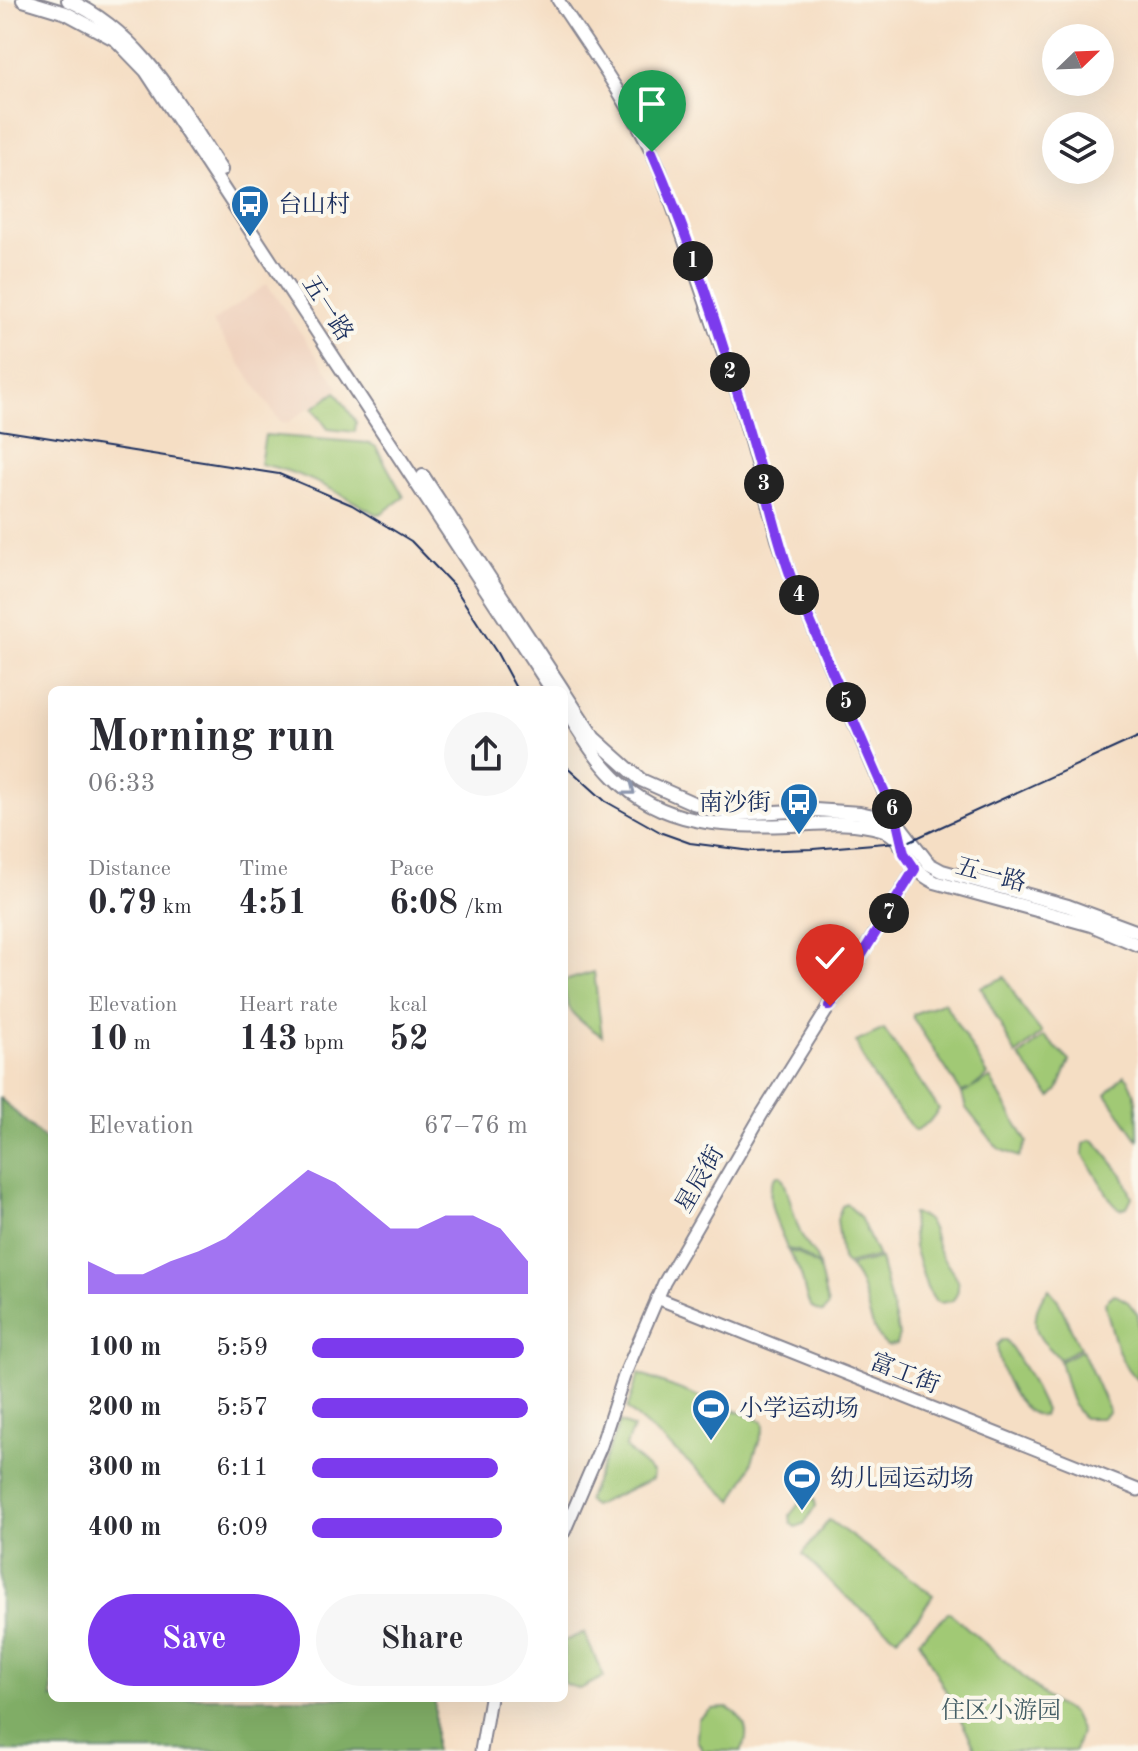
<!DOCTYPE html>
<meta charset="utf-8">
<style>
:root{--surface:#fff;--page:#f7f7f7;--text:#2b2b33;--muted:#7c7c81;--accent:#7c3aed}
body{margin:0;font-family:"Old Standard TT","Noto Serif SC",serif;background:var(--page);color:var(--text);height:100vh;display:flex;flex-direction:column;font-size:30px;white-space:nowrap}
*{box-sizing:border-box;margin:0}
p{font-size:26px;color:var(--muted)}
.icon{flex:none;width:44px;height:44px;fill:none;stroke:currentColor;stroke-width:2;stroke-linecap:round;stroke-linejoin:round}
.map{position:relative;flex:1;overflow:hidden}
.panel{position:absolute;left:48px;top:686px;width:520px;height:1016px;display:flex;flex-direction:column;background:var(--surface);border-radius:12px;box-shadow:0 8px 32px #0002}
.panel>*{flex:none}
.needle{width:52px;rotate:67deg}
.fabs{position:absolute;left:1042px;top:24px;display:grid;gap:16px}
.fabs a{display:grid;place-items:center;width:72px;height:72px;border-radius:50%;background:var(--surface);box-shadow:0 8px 32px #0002;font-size:40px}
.pin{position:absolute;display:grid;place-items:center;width:68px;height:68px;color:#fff;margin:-82px -34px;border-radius:50% 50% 50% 0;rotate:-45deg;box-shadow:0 0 8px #0007}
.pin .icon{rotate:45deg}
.km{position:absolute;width:40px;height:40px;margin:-20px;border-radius:50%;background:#222;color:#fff;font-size:22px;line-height:40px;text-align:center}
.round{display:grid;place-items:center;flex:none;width:84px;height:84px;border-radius:42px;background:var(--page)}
.headline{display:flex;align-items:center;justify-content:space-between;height:136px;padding:0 40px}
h1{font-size:44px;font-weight:700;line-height:60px}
.figures{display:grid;grid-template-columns:repeat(3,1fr);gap:12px;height:136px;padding:8px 40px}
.figures div{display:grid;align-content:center}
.figures b{font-size:34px;font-weight:700}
.figures small{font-size:22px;font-weight:400}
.figures p{font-size:22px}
.chart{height:224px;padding:16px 40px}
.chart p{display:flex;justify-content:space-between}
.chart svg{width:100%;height:144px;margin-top:8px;fill:var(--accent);opacity:.7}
.action{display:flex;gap:16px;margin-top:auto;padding:16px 40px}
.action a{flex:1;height:92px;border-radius:48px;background:var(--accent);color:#fff;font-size:32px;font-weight:700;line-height:92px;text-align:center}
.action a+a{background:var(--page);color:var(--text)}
ul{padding:0 40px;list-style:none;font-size:26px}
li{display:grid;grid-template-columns:128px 96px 1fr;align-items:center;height:60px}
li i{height:20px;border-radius:10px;background:var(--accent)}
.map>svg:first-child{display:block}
.built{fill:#efd1bd}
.green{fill:#a1c974;stroke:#5e7c69;stroke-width:2}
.forest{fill:#80ad66;stroke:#4e6e62;stroke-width:2}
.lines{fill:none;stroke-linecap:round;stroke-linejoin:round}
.tertiary-casing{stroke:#888691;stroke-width:15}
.secondary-casing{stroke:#888691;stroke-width:16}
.tertiary{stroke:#fff;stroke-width:11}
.secondary{stroke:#fff;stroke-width:12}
.rail{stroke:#1b2f5e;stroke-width:2}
.oneway{stroke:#8d97ae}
.route-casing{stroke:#fff;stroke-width:16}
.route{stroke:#7c3aed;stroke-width:10}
.labels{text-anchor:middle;stroke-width:8;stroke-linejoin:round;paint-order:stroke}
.poi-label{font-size:24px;fill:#1b2f5e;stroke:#fbf7ec;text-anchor:start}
.street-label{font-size:24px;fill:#1b2f5e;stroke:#fbf7ec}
.park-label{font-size:24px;fill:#435d65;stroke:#fbf7ec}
</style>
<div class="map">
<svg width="1138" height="1751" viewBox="0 0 1138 1751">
<rect width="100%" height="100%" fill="#fbf7ec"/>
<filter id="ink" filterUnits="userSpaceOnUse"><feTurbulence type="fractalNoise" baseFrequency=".0125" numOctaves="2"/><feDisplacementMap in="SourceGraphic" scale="16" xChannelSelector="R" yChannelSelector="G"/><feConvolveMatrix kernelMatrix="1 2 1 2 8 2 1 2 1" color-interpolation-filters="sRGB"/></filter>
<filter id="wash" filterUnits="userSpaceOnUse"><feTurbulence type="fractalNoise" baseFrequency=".006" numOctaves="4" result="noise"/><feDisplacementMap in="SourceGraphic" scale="32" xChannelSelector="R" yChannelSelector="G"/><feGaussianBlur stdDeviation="1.8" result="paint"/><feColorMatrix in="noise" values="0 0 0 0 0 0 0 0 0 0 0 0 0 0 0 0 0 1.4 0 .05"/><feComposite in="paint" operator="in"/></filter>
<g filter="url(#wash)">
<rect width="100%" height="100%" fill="#f5dec4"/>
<path class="built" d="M267,284L339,388L287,423L280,422L212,322Z"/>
<g class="green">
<path d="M336,392L356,422L355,432L328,429L313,408Z"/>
<path d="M265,435L369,443L376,447L404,497L382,513L376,514C335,491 306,473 260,464Z"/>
<path d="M594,972L602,1036C577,1019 564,1013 564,981Z"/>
<path d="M1005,977L1021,1006L1042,1033L1016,1055L981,987Z"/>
<path d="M944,1002L988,1075L971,1089L961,1092L913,1018V1014Z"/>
<path d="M884,1029L939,1109L929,1122L915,1131C891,1101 870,1079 856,1042Z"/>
<path d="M1044,1036L1070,1061L1058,1090L1051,1097L1019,1057Z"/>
<path d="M1124,1075C1138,1085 1138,1119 1138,1140L1106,1094Z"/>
<path d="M990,1078L1027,1142L1019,1157L998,1148L966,1108L962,1094Z"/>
<path d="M1091,1140L1095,1141L1123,1175L1132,1197L1127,1207L1121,1209L1114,1205L1083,1154L1084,1144Z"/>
<path d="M777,1175L781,1176C792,1195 792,1219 803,1238C808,1248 817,1253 819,1266L798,1251L787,1249C780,1228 760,1195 777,1175Z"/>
<path d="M847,1204L860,1217L878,1257L846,1264L842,1259L837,1219L842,1206Z"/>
<path d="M912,1214C937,1216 932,1241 942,1257C951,1271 967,1285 952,1301L940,1303L935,1301L927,1288L914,1247Z"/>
<path d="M788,1251L798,1253L819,1267L828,1306L823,1313C804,1309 806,1290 801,1275C798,1266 792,1259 788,1251Z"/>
<path d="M880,1259L899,1335L896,1345L887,1346C863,1327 871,1287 848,1266Z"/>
<path d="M1049,1289L1058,1300L1080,1348L1059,1359C1054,1351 1046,1346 1041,1339C1030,1324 1037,1301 1049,1289Z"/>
<path d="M1114,1294L1128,1302L1138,1315V1380C1117,1364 1114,1333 1106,1309L1105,1302Z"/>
<path d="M1002,1340H1006L1027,1373L1045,1410L1043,1416C1015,1414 999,1369 997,1345Z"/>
<path d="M1082,1350L1108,1408L1109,1412L1101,1418H1083C1068,1403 1066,1380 1060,1361Z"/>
<path d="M639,1374L763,1421L764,1427L748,1473L733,1501L627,1409Z"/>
<path d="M620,1422L633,1428L625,1448L653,1473L652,1479L593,1506L587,1501Z"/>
<path d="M805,1496L814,1498L816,1506L804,1524L796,1527L791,1524L790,1515Z"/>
<path d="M829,1520L933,1595L920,1615L897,1638L839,1591L803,1554Z"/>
<path d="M949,1612L1053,1703L1072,1713L1081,1732L1075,1751H977L919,1640Z"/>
<path d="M584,1633L604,1677L580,1689L565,1684L564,1680V1641Z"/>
<path d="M727,1708C745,1717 752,1733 741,1751H703L697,1740L698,1719L712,1709Z"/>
</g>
<path class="forest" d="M0,1098L52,1146V1698H435V1751H0Z"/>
</g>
<g filter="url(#ink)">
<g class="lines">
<g class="tertiary-casing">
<g id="tertiary">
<path d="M558,0C594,55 634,109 660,170L738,396L778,541L791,577L899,827"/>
<path d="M657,1298L1138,1490"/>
<path d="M564,1532L601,1446L624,1376L664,1283L762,1114L915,869"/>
<path d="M481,1751L490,1698"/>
</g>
</g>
<g class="secondary-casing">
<g id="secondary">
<path d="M23,0L66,13L116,40L146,71L552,690"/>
<path d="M68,0C142,33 179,106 221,170"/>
<path d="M423,476L563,690"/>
<path d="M564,692L594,738L641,780L693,803L731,814L815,810L860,813L887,819L899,825L929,864L942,871L1068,906L1138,932"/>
<path d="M564,708C579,731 594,757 614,777C662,826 726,827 790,825C819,824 852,820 881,829C907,837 903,867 935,882L1091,925L1138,945"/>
</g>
</g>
<use href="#tertiary" class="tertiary"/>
<use href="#secondary" class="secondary"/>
<g class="rail">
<path d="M0,430L279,474L352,505L411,541L453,585L497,653L517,690"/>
<path d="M564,764L605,801L662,833L690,843L752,851L813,849L910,841L1138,737"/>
</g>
</g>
<defs><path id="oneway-chevron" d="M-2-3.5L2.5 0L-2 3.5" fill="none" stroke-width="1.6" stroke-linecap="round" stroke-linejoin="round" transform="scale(2)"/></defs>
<use class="oneway" href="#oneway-chevron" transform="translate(630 790) rotate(38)"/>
</g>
<g class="lines" filter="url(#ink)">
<g class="route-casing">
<path id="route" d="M652,152C695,251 727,356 757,459C769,499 777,539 791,577L896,818L904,853L915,869L830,1006"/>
</g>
<use href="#route" class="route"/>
</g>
<defs>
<g id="bus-pin" transform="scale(2)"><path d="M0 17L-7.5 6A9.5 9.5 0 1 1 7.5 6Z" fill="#1f6fb2" stroke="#fbf7ec"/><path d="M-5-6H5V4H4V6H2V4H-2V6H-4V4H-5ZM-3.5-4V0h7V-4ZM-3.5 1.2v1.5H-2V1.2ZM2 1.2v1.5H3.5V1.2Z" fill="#fff"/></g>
<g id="stadium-pin" transform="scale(2)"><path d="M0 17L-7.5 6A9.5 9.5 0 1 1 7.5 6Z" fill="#1f6fb2" stroke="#fbf7ec"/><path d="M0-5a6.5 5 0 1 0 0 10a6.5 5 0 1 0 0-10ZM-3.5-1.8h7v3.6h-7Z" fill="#fff"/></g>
</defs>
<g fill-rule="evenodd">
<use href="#bus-pin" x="250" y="204"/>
<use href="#bus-pin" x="799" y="802"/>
<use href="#stadium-pin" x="711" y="1408"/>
<use href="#stadium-pin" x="802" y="1478"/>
</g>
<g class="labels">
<g class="poi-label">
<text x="278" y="212">台山村</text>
<text x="771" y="810" text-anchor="end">南沙街</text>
<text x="739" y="1416">小学运动场</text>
<text x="830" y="1486">幼儿园运动场</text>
</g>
<g class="street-label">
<text transform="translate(328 308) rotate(57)" y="8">五一路</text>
<text transform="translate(991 874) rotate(15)" y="8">五一路</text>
<text transform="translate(699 1179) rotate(-60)" y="8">星辰街</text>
<text transform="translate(905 1373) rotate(21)" y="8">富工街</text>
</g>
<g class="park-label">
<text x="1001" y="1718">住区小游园</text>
</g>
</g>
</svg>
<div class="fabs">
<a><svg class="needle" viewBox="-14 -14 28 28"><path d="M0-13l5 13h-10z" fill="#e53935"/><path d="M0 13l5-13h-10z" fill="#7c7c81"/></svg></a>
<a><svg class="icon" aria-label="layers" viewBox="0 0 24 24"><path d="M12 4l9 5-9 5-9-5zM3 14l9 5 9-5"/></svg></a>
</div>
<div class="pin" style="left:652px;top:152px;background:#1e9e55"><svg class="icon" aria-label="arrive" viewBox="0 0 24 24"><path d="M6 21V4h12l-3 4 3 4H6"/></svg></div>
<div class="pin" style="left:830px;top:1006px;background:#d93025"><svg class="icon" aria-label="check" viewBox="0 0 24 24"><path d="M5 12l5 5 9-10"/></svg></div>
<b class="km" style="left:693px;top:261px">1</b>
<b class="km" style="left:730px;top:372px">2</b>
<b class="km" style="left:764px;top:484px">3</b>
<b class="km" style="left:799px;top:595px">4</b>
<b class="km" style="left:846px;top:702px">5</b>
<b class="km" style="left:892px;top:809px">6</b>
<b class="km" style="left:889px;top:913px">7</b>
<section class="panel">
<div class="headline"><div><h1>Morning run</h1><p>06:33</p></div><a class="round"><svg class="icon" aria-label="share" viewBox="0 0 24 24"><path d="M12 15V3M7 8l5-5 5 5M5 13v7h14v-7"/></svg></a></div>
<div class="figures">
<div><p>Distance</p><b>0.79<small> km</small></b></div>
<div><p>Time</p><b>4:51</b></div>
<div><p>Pace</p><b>6:08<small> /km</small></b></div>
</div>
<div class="figures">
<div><p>Elevation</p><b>10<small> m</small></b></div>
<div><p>Heart rate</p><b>143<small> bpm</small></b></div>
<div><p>kcal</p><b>52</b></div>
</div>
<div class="chart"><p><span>Elevation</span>67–76 m</p>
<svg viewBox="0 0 160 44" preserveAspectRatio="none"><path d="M0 44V34L10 38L20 38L30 34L40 31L50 27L60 20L70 13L80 6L90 10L100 17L110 24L120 24L130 20L140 20L150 24L160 34V44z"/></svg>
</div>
<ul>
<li><b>100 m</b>5:59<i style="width:98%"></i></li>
<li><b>200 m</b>5:57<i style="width:100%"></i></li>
<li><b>300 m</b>6:11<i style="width:86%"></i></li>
<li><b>400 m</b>6:09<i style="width:88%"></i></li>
</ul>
<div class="action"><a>Save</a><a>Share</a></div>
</section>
</div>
